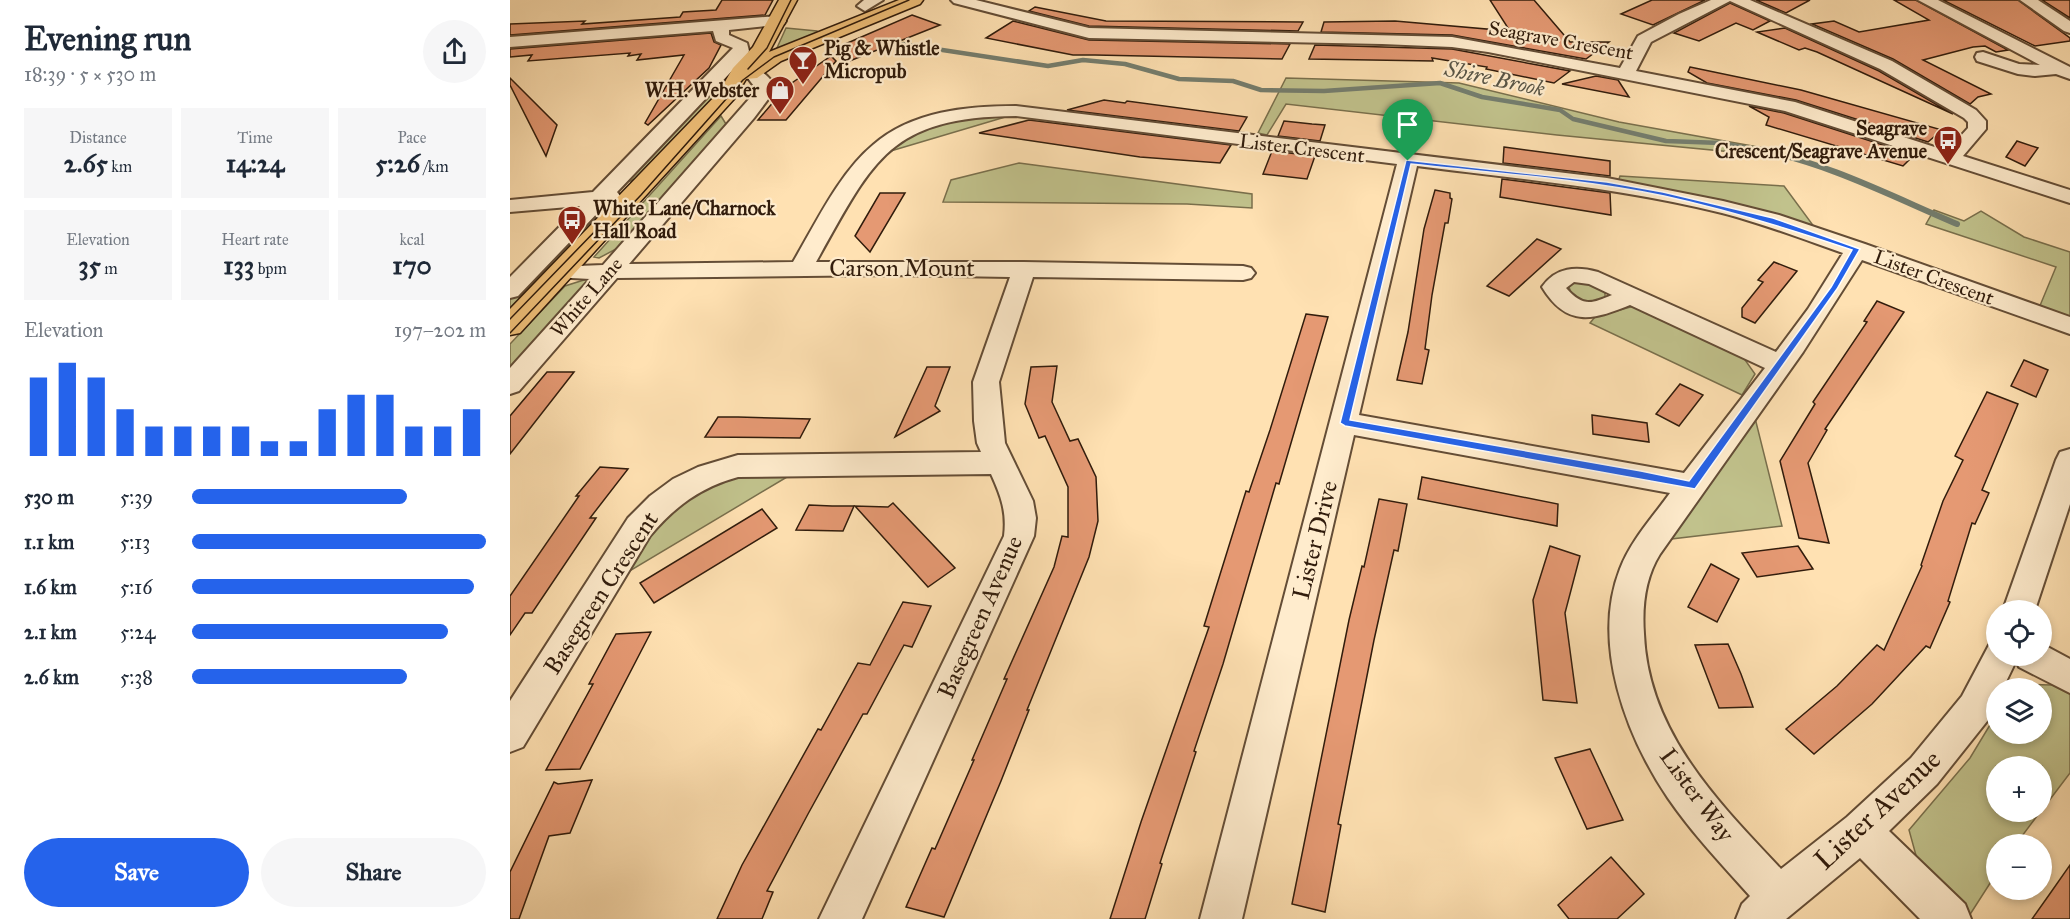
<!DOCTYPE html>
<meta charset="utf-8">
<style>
:root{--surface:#fff;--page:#f6f6f7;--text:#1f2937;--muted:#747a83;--accent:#2563eb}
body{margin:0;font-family:"IM FELL Great Primer",serif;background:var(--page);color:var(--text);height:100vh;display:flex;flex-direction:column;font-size:22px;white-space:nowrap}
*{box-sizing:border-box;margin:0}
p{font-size:20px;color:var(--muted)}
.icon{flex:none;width:33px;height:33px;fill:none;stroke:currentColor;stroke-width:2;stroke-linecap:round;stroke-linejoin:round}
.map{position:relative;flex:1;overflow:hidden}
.panel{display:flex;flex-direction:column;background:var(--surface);width:510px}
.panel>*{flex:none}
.fabs{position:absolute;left:1476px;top:600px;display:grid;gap:12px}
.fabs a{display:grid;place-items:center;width:66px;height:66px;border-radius:50%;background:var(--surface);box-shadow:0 3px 9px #0003;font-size:30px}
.pin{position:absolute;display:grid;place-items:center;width:51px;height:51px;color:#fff;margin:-62px -26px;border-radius:50% 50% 50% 0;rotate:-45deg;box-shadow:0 0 6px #0007}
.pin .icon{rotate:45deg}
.round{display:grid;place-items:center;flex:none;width:63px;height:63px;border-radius:32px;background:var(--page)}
.summary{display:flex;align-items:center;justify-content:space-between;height:102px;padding:0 24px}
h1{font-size:33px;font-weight:700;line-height:45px}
.metrics{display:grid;grid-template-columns:repeat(3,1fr);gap:9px;height:102px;padding:6px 24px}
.metrics div{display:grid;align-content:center;border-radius:0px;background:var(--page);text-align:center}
.metrics b{font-size:26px;font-weight:700}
.metrics small{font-size:16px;font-weight:400}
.metrics p{font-size:16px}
.chart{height:168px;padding:12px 24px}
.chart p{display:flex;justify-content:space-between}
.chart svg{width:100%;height:108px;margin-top:6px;stroke:var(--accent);stroke-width:6}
.action{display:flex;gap:12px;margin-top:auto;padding:12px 24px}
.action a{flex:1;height:69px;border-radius:36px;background:var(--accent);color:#fff;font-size:24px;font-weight:700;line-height:69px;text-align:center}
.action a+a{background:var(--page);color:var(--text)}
ul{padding:0 24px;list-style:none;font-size:20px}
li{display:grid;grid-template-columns:96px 72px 1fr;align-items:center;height:45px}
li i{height:15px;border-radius:8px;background:var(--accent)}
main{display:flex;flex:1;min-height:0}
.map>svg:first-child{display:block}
.green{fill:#c1c28c;stroke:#796f4c;stroke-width:1.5}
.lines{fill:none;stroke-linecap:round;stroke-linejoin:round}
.stream-far1{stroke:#747d6e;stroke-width:4.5}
.stream{stroke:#747d6e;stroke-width:6}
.building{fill:#e59973;stroke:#311c0c;stroke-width:1.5}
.minor-casing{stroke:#644d36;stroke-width:4}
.major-casing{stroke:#311c0c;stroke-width:3}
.minor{fill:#ffeccd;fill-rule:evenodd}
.major{fill:#f0c079;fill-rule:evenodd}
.tram{stroke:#311c0c;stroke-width:1.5}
.route{fill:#2563eb;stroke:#fff;stroke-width:1.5;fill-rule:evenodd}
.labels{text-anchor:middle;stroke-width:4.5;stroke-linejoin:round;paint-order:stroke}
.far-street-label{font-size:20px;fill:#311c0c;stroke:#ffeccd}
.far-poi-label{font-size:20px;font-weight:bold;fill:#311c0c;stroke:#ffeccd;text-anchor:start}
.far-water-label{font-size:22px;font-style:italic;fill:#585445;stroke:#ffeccd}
.street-label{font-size:24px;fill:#311c0c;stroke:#ffeccd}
.near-street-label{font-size:28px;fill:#311c0c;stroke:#ffeccd}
</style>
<main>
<section class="panel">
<div class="summary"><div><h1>Evening run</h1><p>18:39 · 5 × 530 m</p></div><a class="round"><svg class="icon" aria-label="share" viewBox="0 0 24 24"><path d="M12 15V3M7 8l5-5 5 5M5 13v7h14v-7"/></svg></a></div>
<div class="metrics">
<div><p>Distance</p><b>2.65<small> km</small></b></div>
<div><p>Time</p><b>14:24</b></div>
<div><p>Pace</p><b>5:26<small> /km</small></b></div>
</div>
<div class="metrics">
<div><p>Elevation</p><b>35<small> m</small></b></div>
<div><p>Heart rate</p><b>133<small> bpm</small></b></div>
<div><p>kcal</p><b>170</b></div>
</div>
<div class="chart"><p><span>Elevation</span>197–202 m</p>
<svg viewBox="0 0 160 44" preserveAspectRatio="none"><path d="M5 44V12M15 44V6M25 44V12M35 44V25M45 44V32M55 44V32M65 44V32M75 44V32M85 44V38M95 44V38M105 44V25M115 44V19M125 44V19M135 44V32M145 44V32M155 44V25"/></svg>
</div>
<ul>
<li><b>530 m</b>5:39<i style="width:73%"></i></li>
<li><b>1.1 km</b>5:13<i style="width:100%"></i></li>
<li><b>1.6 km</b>5:16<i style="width:96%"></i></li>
<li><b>2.1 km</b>5:24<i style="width:87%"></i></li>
<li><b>2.6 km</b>5:38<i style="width:73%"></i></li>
</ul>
<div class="action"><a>Save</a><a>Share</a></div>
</section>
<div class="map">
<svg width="1560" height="919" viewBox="0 0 1560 919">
<rect width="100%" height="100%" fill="#ffe1b2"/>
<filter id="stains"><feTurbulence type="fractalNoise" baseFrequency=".00333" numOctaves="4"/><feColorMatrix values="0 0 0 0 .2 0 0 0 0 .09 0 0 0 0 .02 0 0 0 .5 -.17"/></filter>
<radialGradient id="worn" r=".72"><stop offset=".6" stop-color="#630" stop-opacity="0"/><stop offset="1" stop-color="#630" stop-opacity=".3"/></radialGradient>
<g class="green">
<path d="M276,28L307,31L309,33L266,50Z"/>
<path d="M226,64L229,65L217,77L213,87L133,174L121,181H117Z"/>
<path d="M776,78L949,83L1109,122L1259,149L1264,156L1047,135L776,104L757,135L748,133Z"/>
<path d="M502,115L374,153C416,118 450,119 502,115Z"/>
<path d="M211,116L219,129L108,248L89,258L84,257Z"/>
<path d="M509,163L742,194V208L677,204L433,202L441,180Z"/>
<path d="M1110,176L1274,186L1305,228L1108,182Z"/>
<path d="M94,207L100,209L0,314V299L61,236Z"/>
<path d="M1424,210L1454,221L1471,211L1514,237L1560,252V320L1529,308L1546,267L1416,224Z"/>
<path d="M77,279L79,284L0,375V344L55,286Z"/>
<path d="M1072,280L1095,290V298C1083,305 1062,303 1059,287L1066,281Z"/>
<path d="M1124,306L1233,357L1245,374L1232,395L1080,323L1085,317Z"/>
<path d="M1244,414L1272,526L1161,539Z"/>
<path d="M282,474L118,572L145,523L160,507L225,475Z"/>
<path d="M1505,684L1542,685L1560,694V773L1532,810V766H1486V812H1530L1506,844H1486V874L1459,916L1410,870L1399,830L1460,758L1486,715V734H1532V688H1503Z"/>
</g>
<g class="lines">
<path class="stream-far1" d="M393,44L538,66L573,60L615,64L669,79L723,81L751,90L814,91L930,83L972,97L1050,110L1063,119L1156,141L1211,143L1253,151"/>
<path class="stream" d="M1245,149C1316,162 1381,196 1447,224"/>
</g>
<g class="building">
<path d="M212,0H263L255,15L0,35V24L75,21L72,24L170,17L173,12L206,10Z"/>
<path d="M980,0H1024L1060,42H1099L1076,59L942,35L811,32L814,22L885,21L1000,31Z"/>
<path d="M1142,0H1195L1143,25L1111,14Z"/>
<path d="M1246,0H1300L1276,13Z"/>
<path d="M1384,0H1406L1498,50L1486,52L1475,46L1463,47L1413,60L1481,94L1468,97L1460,104L1383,59L1302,24L1324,21L1349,32L1419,20Z"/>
<path d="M1433,0H1508L1560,38V41L1525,46Z"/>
<path d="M1532,0H1560V18Z"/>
<path d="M1220,3L1260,21L1243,30L1226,23L1189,41L1164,33Z"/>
<path d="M525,7L596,21L793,22L788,31L579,26L519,11Z"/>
<path d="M402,15L430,25L332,64L326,48Z"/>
<path d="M503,21L579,40L780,44L772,59L585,55H563L476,38Z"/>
<path d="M1275,28L1369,71L1443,114L1307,52L1295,48L1289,50L1247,32Z"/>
<path d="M201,33L204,42L211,45L199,68L138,125L135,123L174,55L127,60L131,54L118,56L120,53L18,61L22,55L0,57V49Z"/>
<path d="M805,45L942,49L1060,71L1044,83L976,69L977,67L922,58L923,61L799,59Z"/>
<path d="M321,56L326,61L276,120H248L276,87Z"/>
<path d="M1180,67L1291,90L1432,130L1418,142L1286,100L1197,83L1178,72Z"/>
<path d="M1086,76L1108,80L1119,97L1052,84Z"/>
<path d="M0,78L47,125L36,156L0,85Z"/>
<path d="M594,100L615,103L617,101L737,117L729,131L557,110Z"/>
<path d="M1239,106L1274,113L1404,155L1393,166L1256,125L1259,117Z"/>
<path d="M519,120L721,145L710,163L630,157L469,133Z"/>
<path d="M774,121L802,124L815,125L810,141L768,136Z"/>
<path d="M1507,141L1528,148L1515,166L1496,157Z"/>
<path d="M994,147L1100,161V176L993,163Z"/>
<path d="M762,151L805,156L797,179L753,174Z"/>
<path d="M992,179L1100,193L1101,215L990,197Z"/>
<path d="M925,190L940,193V198L942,199L938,223H935L922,295L915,349L919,350L912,384L887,380L898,332L914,229Z"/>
<path d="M370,193H395L360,252L345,236Z"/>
<path d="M1027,239L1051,249L999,296L977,286Z"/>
<path d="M1264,262L1287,271L1245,323L1232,317V308L1253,282L1248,280Z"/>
<path d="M1367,301L1394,312L1315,429L1317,430L1298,463L1319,543L1289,538L1270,461L1305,404L1303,402L1357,322L1354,321Z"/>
<path d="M796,314L818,317L769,484L766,483L713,664L684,751L686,752L650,863L652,864L635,919H600L631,822L699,627L694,626L736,491L739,492L760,430Z"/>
<path d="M1514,360L1538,370L1526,397L1501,386Z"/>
<path d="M547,366L542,402L560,441L568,439L586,477L588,521L579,557L517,710H519L491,781L434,917L396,907L422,848L425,849L464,760H462L497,679H494L544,567L552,536L558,537V487L535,436L529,438L515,404L521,367Z"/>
<path d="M417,367H440L425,406L430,411L385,437Z"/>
<path d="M37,372H64L0,454V416Z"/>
<path d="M1170,384L1193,395L1169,426L1146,414Z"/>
<path d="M1477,392L1508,404L1472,490L1479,493L1465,524L1462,523L1438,601L1440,602L1420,648L1416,646L1362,704L1304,754L1276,729L1327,686L1367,645L1374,650L1412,566L1411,565L1433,501L1453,460L1445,456Z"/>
<path d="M1082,415L1137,423L1139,442L1083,434Z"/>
<path d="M208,417H228L300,419L290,438L195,437Z"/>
<path d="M90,467L118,469L80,518H86L22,613H15L0,635V596L69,496H66Z"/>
<path d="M912,477L1048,504L1047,526L908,499Z"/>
<path d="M869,499L897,504L888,551L884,550L864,640L828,824L831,825L815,912L782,904L839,620L852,566L854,567Z"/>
<path d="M383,503L445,568L418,587L345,506L378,507Z"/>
<path d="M299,505L322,506H344L333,531L286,530Z"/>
<path d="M252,509L267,528L144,603L130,583Z"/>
<path d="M1040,546L1070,556L1055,613L1067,703L1033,700L1023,600Z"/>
<path d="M1288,546L1303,569L1247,577L1232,553Z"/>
<path d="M1201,564L1229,579L1207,622L1178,607Z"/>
<path d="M393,602L421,606L402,647L394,645L357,714H353L298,814L257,891L263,892L252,919H207L232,865L308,729L311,730L348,663L360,665Z"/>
<path d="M141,632L70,769L36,770L83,684H79L106,634Z"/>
<path d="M1218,644L1231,674L1243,707L1209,708L1185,645Z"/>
<path d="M1080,749L1113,820L1077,829L1045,758Z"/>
<path d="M82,780L60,833L39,836L9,919H0V872L44,782L48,784Z"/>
<path d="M1101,857L1134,894L1107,919H1059L1048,905Z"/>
<path d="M1560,865V919H1522L1539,895Z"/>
</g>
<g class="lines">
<g class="minor-casing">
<g id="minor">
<path d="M354,0H373L355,11L347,6Z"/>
<path d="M441,0H466L579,28L942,37L1110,68L1128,36L1169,14L1201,0H1240L1382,61L1466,110L1476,121V129L1453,156L1560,190V203L1275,111L978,52L942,47L872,44L579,38L444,3ZM1220,1L1370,69L1454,118L1458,122V128L1437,151L1285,102L1126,71L1141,42Z"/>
<path d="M1408,0H1428L1560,67V79L1546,74L1525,76L1508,74L1467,61L1465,57L1467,53L1473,52L1509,64L1530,65Z"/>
<path d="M1510,0H1528L1560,21V33L1554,31Z"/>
<path d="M268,16L274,18L276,21L274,24L219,30V35L237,43L239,51L237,55L107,192L111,197L108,201L96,204L8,296L0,298V277L70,206L0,212V200L83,192L223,48L206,41L203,31L0,47V37Z"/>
<path d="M243,68C252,70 264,80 265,90L244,118L119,264L283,262C305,225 329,173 363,145C402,111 457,106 506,106L1097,178L1213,201L1269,215L1355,244L1560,317V334L1352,260L1293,352L1150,554C1135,578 1132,606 1134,634C1138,732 1208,802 1271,869L1337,817L1401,758L1452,696L1479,645L1486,642V656H1532V644L1560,659V693L1509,667L1506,661L1493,688H1486V702L1478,720L1427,784L1379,831L1455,904L1461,919H1410L1350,858L1276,919H1226L1232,904L1240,896C1212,865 1182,833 1158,798C1116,736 1081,643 1110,569C1121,540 1143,517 1160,493L844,435L732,919H690L887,164L506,116C378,117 363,161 306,262H514L733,266L741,268L745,273L741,278L733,280L523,277L489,382L495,443L523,501L526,518L524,536L352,919H309L494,536C497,512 491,496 481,474L228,477C191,487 164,507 140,536L13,747L0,752V701L118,518L140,496L163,479L188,467L228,455L471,452L467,443L464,421L463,382L500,277L382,275L107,278L9,391L0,394V368L80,279L44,277L41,272L44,267L93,265L247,90L234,73L237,69ZM907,166C1009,179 1112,188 1212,213C1254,224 1293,239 1333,253L1298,309L1266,352L1088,272C1066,266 1046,267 1032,287C1057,328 1083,320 1120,305L1255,368L1174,473L849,415ZM1064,282L1079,284L1102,295C1081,304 1073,307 1056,288Z"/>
<path d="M1560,449V504L1525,610H1493L1546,460L1550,452Z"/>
</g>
</g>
<g class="major-casing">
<path id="major" d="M269,0H287L259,52L389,0H413L410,4L271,61L247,78L236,79L224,99L10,333L0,335V309L209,92L223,68L243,47Z"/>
</g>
<use href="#minor" class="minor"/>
<use href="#major" class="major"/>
<g class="tram">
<path d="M238,69L257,48L281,0"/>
<path d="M0,319L90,226"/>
<path d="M0,333L131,195L233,80L264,57L399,0"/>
</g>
</g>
<path class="route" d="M896,160L1097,182L1153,192L1263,218L1350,249L1327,289L1185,489L835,426L830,423ZM901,164C985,173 1071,179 1154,196C1218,210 1280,229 1342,250L1321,287L1179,481L1131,471L840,420Z"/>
<defs>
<g id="bar-pin" transform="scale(1.5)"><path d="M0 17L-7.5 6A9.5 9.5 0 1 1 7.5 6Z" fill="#8f2418" stroke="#ffeccd"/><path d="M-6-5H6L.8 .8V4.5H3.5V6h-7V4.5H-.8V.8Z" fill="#fff"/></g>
<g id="shop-pin" transform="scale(1.5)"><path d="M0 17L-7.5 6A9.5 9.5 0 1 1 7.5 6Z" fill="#8f2418" stroke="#ffeccd"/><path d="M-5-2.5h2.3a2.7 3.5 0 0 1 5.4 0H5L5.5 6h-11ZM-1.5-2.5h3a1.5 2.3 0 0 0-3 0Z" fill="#fff"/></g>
<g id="bus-pin" transform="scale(1.5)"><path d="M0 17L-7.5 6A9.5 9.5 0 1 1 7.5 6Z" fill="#8f2418" stroke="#ffeccd"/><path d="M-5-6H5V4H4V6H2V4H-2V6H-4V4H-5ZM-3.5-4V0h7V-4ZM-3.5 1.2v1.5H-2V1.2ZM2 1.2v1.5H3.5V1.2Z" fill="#fff"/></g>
</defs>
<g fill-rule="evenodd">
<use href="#bar-pin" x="293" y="60"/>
<use href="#shop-pin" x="270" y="90"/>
<use href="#bus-pin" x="1438" y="140"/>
<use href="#bus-pin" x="62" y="220"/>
</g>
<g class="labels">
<g class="far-street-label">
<text transform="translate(1051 40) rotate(10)" y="7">Seagrave Crescent</text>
<text transform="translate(792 148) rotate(7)" y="7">Lister Crescent</text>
<text transform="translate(1424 277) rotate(20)" y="7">Lister Crescent</text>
<text transform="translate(76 297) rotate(-49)" y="7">White Lane</text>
</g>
<g class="far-poi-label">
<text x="314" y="55">Pig &amp; Whistle<tspan x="314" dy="23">Micropub</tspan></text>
<text x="249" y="97" text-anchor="end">W.H. Webster</text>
<text x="1417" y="135" text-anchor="end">Seagrave<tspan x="1417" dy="23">Crescent/Seagrave Avenue</tspan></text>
<text x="83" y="215">White Lane/Charnock<tspan x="83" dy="23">Hall Road</tspan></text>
</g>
<g class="far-water-label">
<text transform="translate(985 78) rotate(12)" y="8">Shire Brook</text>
</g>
<g class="street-label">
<text x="392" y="276">Carson Mount</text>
<text transform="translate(805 540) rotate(-76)" y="8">Lister Drive</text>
<text transform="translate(91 593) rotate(-57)" y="8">Basegreen Crescent</text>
<text transform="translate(470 617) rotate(-66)" y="8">Basegreen Avenue</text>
<text transform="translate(1187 795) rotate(54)" y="8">Lister Way</text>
</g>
<g class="near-street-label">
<text transform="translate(1367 809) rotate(-43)" y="10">Lister Avenue</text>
</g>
</g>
<rect width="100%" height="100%" filter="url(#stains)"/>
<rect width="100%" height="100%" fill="url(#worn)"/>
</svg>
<div class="fabs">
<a><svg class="icon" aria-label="locate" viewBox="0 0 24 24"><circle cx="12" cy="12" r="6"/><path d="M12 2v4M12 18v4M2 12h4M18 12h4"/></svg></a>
<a><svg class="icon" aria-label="layers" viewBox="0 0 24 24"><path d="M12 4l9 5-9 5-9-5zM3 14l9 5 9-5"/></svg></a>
<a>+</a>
<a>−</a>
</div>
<div class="pin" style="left:898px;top:161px;background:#1e9e55"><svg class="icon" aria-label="arrive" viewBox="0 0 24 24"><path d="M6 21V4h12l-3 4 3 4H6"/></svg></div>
</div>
</main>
